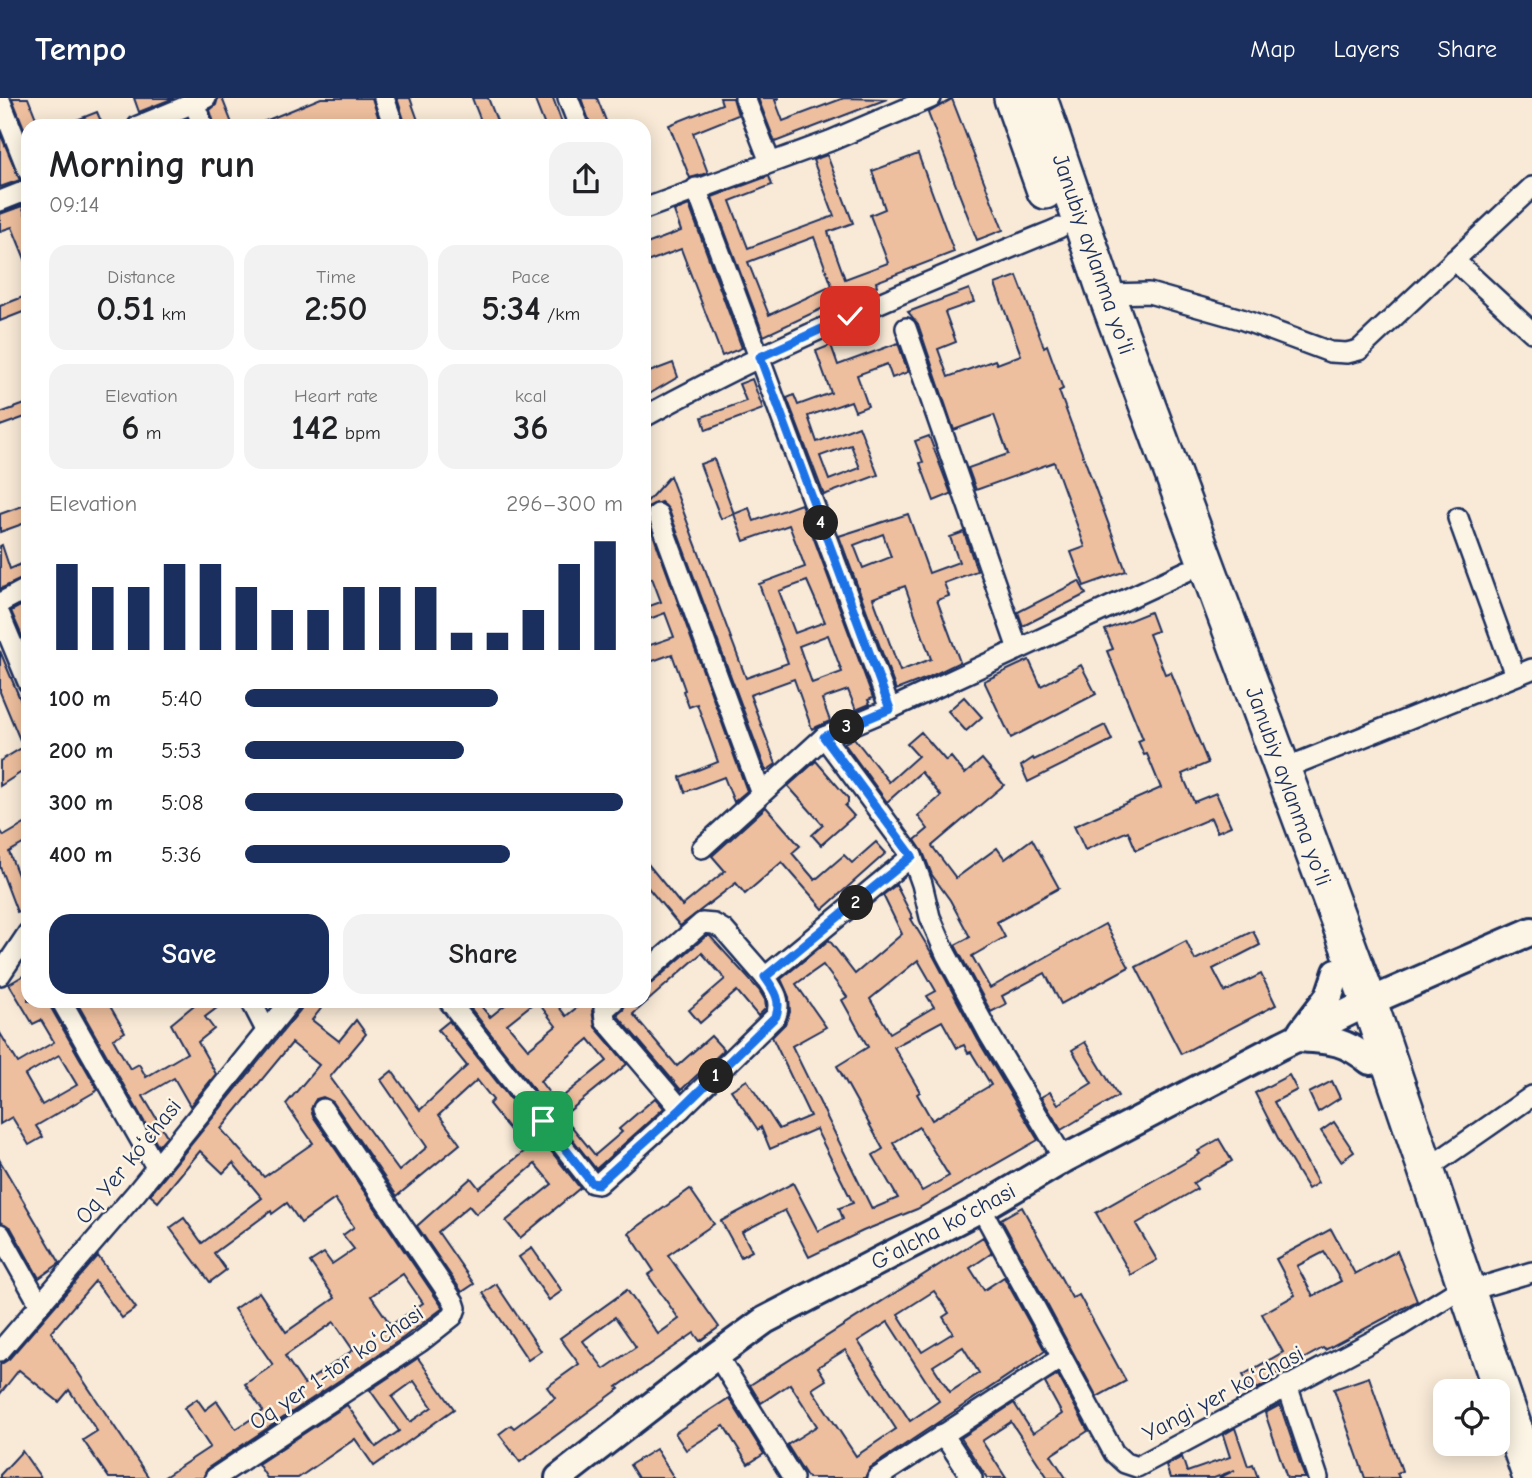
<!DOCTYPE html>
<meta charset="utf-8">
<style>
:root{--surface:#fff;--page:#f2f2f2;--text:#202124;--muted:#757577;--accent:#1b2f5e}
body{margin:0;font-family:"Comic Neue",sans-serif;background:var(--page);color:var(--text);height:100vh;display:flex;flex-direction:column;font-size:26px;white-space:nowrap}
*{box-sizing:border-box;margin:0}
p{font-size:23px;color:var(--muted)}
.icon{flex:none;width:38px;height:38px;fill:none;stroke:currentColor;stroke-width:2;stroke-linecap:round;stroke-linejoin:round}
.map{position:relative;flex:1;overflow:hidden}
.panel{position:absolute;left:21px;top:21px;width:630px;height:889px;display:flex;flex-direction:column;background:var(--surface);border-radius:21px;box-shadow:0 4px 18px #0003}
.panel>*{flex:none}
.fabs{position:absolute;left:1433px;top:1281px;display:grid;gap:14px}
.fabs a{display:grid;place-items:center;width:77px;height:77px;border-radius:14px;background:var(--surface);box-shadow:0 4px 18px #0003;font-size:35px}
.pin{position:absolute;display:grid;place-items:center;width:60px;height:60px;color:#fff;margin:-30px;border-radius:14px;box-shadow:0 4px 10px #0006}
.km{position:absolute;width:35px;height:35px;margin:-18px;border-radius:50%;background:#222;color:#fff;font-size:19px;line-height:35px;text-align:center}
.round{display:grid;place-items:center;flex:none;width:74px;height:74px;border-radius:21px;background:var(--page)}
.headline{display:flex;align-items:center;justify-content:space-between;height:119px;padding:0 28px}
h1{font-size:38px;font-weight:800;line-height:52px}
.metrics{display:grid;grid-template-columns:repeat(3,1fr);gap:10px;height:119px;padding:7px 28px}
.metrics div{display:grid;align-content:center;border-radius:18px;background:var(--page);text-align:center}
.metrics b{font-size:35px;font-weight:800}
.metrics small{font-size:19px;font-weight:400}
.metrics p{font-size:19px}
.chart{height:196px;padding:14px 28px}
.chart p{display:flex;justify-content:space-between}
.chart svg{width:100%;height:126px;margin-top:7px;stroke:var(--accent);stroke-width:6}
.cta{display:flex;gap:14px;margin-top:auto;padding:14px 28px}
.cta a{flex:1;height:80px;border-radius:21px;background:var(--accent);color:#fff;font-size:28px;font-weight:800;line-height:80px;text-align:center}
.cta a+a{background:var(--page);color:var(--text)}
ul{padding:0 28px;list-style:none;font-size:23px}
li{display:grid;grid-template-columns:112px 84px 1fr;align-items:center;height:52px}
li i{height:18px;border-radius:9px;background:var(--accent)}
header{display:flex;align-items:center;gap:42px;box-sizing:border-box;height:98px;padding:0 35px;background:var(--accent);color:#fff}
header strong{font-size:33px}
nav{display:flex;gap:38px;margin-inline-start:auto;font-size:24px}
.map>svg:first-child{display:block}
.building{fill:#eebf9e;stroke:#1b2f5e;stroke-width:2;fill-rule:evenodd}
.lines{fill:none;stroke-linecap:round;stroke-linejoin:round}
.street-casing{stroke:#1b2f5e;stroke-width:24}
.secondary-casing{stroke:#1b2f5e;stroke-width:32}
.highway-casing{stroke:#1b2f5e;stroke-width:40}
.street{stroke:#fcf5e5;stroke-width:19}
.secondary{stroke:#fcf5e5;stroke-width:26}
.highway{stroke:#fcf5e5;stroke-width:35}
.route-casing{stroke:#fff;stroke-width:14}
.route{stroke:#1a73e8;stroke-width:9}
.labels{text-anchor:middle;stroke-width:5;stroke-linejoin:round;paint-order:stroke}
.street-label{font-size:23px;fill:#1b2f5e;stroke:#fcf5e5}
</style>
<header>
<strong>Tempo</strong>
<nav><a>Map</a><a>Layers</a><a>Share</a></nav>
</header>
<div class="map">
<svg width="1532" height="1380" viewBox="0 0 1532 1380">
<rect width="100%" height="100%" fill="#f9ead7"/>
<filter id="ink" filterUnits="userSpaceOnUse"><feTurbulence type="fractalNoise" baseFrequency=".0143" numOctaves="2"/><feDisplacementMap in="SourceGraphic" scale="14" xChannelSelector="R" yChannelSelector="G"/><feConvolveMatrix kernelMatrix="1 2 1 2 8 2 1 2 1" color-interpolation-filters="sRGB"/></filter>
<g filter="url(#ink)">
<g class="building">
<path d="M12,0H28L39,28H28V40Z"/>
<path d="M134,0H174L139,14Z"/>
<path d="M218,0H222L233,28H215L210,12L216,7Z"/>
<path d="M321,0H372L381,28H360L357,21L341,28H253Z"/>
<path d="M397,0H410L420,28H406Z"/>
<path d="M472,0H488L499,28H483Z"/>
<path d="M534,0H553L563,28H545Z"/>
<path d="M581,0H597L608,28H591Z"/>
<path d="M720,0H733L738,17L693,35L708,75L690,80L669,27L722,6Z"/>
<path d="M758,0H779L775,2L783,23L844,0L887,1L775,44Z"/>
<path d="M952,1L1003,132L977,142L928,15Z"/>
<path d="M97,14L103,28H64V27Z"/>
<path d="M0,35L20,82L0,89Z"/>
<path d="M918,56L954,154L876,184L877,188L838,203L764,238L712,99L769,78L772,87L730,103L748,150L834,118L813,62L827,57L853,125L828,134L845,181L888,165L870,117L885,111L872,73ZM814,139L832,188L769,217L748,164Z"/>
<path d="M689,107L742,250L722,258L681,151L644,165V147L681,133L674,113Z"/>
<path d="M22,108L28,123L27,166L12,129L0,133V116Z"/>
<path d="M1017,178L1044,249L1047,247L1063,291L1059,293L1126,473L1084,488L1071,454L1085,449L1054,364L976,392L968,370L1008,356L994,317L954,332L918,226L908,214L969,191L974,204L945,214L956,244L938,251L948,279L995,262L997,266L1021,257L995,186Z"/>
<path d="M28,197V212L0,223V208Z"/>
<path d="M898,245L908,274L892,280L887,266L857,277L868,308L855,313L851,303L808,318L817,344L859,328L878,377L824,397L787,300L794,297L798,307L831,295L816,253L831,247L838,267ZM851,347L860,370L829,382L820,358Z"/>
<path d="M673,265L678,279L644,299V276Z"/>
<path d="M752,281L763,311L706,332L702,319L746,303L739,286Z"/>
<path d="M28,305V318L0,328V315Z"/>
<path d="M929,338L951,396L934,403L920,365L923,364L915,343Z"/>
<path d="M714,361L734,416L721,421L700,366Z"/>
<path d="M670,378L746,580L788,565L759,486L805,469L789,427L744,443L734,416L749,410L754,423L801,406L873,600L868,602L870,606L856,612L848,592L822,601L830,623L812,631L794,581L750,597L776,666L766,673L669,412L661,404L649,408L646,413L647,420L747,693L734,704L724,679L685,694L680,679L718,664L697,606L689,609L683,593L685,592L672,556L650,564L644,549L674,539L665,515L644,523V510L661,504L652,480L644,483V470L648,469L644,459V407ZM807,483L825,524L795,535L779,493ZM828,537L842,574L812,585L799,548Z"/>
<path d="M28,406V424L0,434V416Z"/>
<path d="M908,416L929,475L959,464L950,439L964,434L977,473L944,485L949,498L937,502L960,564L927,580L896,592L839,438ZM883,436L891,459L863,470L854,447ZM905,488L931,561L900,573L873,500Z"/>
<path d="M2,447L10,471L28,463V478L0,491V448Z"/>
<path d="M1079,483L1086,496L1023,528L1018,514Z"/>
<path d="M28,504V552L11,513Z"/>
<path d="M1150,514L1157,533L1149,536L1165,576L1171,574L1208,665L1182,676L1194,704L1216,695L1231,728L1217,734L1211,720L1136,752L1128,733L1085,752L1074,728L1161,690L1147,656L1144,657L1138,643L1143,641L1107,553L1113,551L1105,532Z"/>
<path d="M0,553L28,620V670L0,688V663L23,649L0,594Z"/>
<path d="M1029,562L1041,588L1081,567L1096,596L1011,640L984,583Z"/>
<path d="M964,599L982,619L966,633L948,613Z"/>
<path d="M1105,627L1112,642L1028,684L1021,668L1033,660L1034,662Z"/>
<path d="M921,634L946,663L951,659L965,676L982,661L1004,687L932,748L956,780L997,750L1005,761L1032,741L1059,790L997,824L1005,839L972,858L990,890L1105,826L1129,869L1061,906L1045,875L1002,898L1006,906L991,914L955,847L970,839L950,802L932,777L923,754L915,742L928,731L918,718L941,698L921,674L887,704L844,645L854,640L889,684L918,658L907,646Z"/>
<path d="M816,663L848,700V705L845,708L854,718L821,747L812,737L823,727L788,688Z"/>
<path d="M766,709L800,748L792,755L815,782L844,757L852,765L876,744L886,755L823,811L782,764L745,796L736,785L680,828L644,785V761L682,808L725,773L712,758Z"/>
<path d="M28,724V743L9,754L28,803V810L17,814L0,769V732L4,738Z"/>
<path d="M896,787L913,820L911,821L934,859L978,942L1038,1042L917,1111L863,1133L809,1159L785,1112L742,1134L752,1153L741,1159L721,1123L793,1085L818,1133L843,1121L839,1110L853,1105L816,1031L770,1051L761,1029L758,1032L731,992L747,982L779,1031L810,1018L772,939L785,926L790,914L789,899L781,881L829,842L855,876L902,836L883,797ZM918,862L936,893L927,898L934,909L890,935L870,901ZM823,867L847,899L842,902L868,949L837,968L883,1051L873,1057L898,1100L872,1111L792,948L826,929L796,886ZM942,923L957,950L964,947L968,955L971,954L991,987L932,1022L917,996L920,994L894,949ZM919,1029L949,1078L922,1093L893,1045Z"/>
<path d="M1253,833L1260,847L1213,871L1225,894L1261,876L1276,907L1181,956L1136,869L1186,843L1195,862Z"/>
<path d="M706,838H710L759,892L765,902L766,910L758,918L737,893L700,925L689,912L725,881L702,855L633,916L677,968L711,938L724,952L681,992L617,917L623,912L626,903H644V888L652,885Z"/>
<path d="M28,875V903H50L51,910L98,992L36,1028L43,1039L29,1047L12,1019L0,1026V935L18,965L54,944L41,922L33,926L9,886ZM59,957L77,987L42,1007L25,977Z"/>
<path d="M76,903H107L125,934L113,941L130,971L139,966L146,979L187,955L171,926L199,903H226L205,919L214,931L198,944L216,976L190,1008L174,980L143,998L167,1038L158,1048Z"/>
<path d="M303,903H327L312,922L339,943L356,922L366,936L330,979L399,1073L427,1049L381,982L392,973L420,1012L467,968L438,932L449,923L580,1090L520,1140L506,1123L552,1086L535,1066L476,1116L469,1108L438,1134L474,1186L462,1194L417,1128L471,1080L479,1090L526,1052L489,1006L493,1002L477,982L439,1017L460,1046L397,1098L333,1004L323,999L316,1001L311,1011L313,1018L443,1210L403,1240L208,1370L203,1380H163L210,1349L184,1310L197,1301L205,1312L217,1303L236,1331L263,1313L245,1286L273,1267L234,1211L259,1194L286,1234L335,1200L310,1164L324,1155L332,1166L354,1151L343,1137L354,1129L335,1101L301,1125L287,1105L272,1116L271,1113L214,1155L226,1172L210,1184L170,1130L184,1120L202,1145L262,1100L233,1065L223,1075L200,1053L158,1104L150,1097L301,911ZM292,945L319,967L286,1006L313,1045L264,1079L221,1031ZM403,1176L423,1205L391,1227L371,1198ZM334,1224L353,1252L304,1286L285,1258Z"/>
<path d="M465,903H477L490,919L510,903H536L507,926L528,951L556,928L537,903H554L566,918L585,903H596L592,913L595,929L627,966L563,1018L595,1057L622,1034L619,1031L655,1000L664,1010L596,1071ZM589,941L607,963L556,1004L540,983Z"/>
<path d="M1085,944L1118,998L1061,1032L1041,999L1050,994L1058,1006L1092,985L1072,952Z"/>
<path d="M1289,977L1297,992L1274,1004L1318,1085L1308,1091L1283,1050L1255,995Z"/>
<path d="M1332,983L1340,1000L1318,1014L1309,995Z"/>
<path d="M1334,1024L1354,1054L1341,1063L1321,1033Z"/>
<path d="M1219,1041L1232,1063L1193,1085L1197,1091L1136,1126L1157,1162L1131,1177L1096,1115L1200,1056L1198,1053Z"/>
<path d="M0,1063L60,1165L39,1180L11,1130L0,1124Z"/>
<path d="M690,1091L714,1126L668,1157L719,1229L700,1243L694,1235L617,1289L619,1291L520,1364L499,1336L511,1327L514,1330L555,1300L547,1289L579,1266L560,1240L627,1192L658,1236L679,1221L648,1177L654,1173L629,1135ZM615,1219L636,1249L604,1271L583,1243Z"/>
<path d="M1022,1109L1072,1200L1079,1197L1126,1283L1097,1299L1001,1121Z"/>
<path d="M1331,1131L1355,1176L1397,1153L1417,1203L1325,1252L1323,1250L1271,1279L1272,1283L1257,1291L1255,1287L1250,1290L1243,1277L1283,1254L1262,1216L1295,1197L1276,1161ZM1324,1154L1341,1183L1313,1198L1297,1168Z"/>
<path d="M983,1139L992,1155L970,1170L984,1192L1004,1179L1045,1253L870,1370L865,1380H808L787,1347L817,1328L790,1286L761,1305L750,1287ZM934,1193L949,1215L943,1219L953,1235L922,1254L898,1216ZM888,1224L939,1303L910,1323L858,1243ZM963,1249L979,1275L950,1294L933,1268ZM845,1252L896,1331L856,1358L812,1291L826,1282L818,1269Z"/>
<path d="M532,1150L562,1193L549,1202L519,1159Z"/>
<path d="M98,1158L136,1210L122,1220L95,1183L51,1234L149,1380H109L83,1342L97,1333L69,1292L59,1304L19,1272L0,1296V1267L9,1261Z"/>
<path d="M496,1186L541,1253L528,1262L483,1195Z"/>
<path d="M418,1260L454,1311L374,1368L355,1341L298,1380H267L258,1366L347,1307L376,1349L399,1333L370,1292ZM414,1283L432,1309L410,1324L392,1299Z"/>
<path d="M1058,1277L1088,1333L1051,1357L1066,1380H1048L1011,1324L982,1343L1006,1380H987L961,1340L1014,1305L1033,1335L1062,1316L1045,1285Z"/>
<path d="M1369,1279L1402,1373L1397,1375L1399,1380H1365L1334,1291Z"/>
<path d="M729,1300L764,1356L748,1366L724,1328L686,1352L675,1335Z"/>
<path d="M1280,1307L1296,1354L1305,1380H1287L1265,1315Z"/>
<path d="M1235,1330L1248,1368L1253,1366L1258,1380H1219L1235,1372L1214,1380H1170L1166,1368L1182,1359L1187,1374L1230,1359L1223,1337Z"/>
<path d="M656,1351L674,1380H638L630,1367Z"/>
<path d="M22,1353L41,1380H0V1377Z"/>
</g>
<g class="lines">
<g class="street-casing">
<g id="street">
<path d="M192,0L203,28"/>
<path d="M384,0L394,28"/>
<path d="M568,0L579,28"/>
<path d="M745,0L770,64"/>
<path d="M0,2L28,73"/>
<path d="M138,28L206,0"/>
<path d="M696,90L890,611"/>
<path d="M0,103L28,92"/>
<path d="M644,111L830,43L931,0"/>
<path d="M1454,162L1532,234"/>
<path d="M1106,196L1149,195L1241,221L1330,254L1347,255L1359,252L1532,89"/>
<path d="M906,230L1018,551"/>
<path d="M644,319C777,245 918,188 1059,130"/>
<path d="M658,416L761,696"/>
<path d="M1458,420L1515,577"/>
<path d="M0,505L28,490"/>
<path d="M0,517L28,584"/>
<path d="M824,639L912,758L922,786L930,819L946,856L989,936L1064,1061"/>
<path d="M1283,671L1532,571"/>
<path d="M702,750L824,639L890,611L1187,473"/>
<path d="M644,876L702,825L714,826L724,832L765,879"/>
<path d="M0,877L28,835"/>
<path d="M251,903L266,932"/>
<path d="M449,903L592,1085L598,1086L681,1011L776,918C782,902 774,892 765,879L912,758"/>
<path d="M614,903L604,912L605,922L681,1011"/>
<path d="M62,904L156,1069"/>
<path d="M1427,1071L1532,998"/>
<path d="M981,1110L1114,1355L1125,1365L1137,1369L1397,1230L1450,1197"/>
<path d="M0,1136L39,1205"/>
<path d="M1468,1193L1532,1174"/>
<path d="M0,1253L136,1095L291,903"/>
<path d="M717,1257L793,1380"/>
<path d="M1287,1287L1318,1380"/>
<path d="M943,1336L972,1380"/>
<path d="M215,1380L420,1244L453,1218L456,1210L454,1204L323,1011"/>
<path d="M877,1380L1061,1260"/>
</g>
</g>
<g class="secondary-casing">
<g id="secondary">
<path d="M1302,933L1329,898L1337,874"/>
<path d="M1298,940C1331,942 1344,942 1370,963"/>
<path d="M559,1380L717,1257L765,1222L981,1110L1064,1061L1282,947L1369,904L1532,833"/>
</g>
</g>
<g class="highway-casing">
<g id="highway">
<path d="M1012,0L1045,93"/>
<path d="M1039,0L1106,196L1369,904L1531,1380"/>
</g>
</g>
<use href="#street" class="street"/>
<use href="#secondary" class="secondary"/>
<use href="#highway" class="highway"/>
</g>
</g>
<g class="lines" filter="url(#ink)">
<g class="route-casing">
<path id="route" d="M543,1023L592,1085L598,1086L681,1011L776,918C782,902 774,892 765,879L912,758L824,639L890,611L760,259L850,218"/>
</g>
<use href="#route" class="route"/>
</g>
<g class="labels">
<g class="street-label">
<text transform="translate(1094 156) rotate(71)" y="8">Janubiy aylanma yoʻli</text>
<text transform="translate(1289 688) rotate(70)" y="8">Janubiy aylanma yoʻli</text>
<text transform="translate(128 1063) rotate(-51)" y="8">Oq Yer koʻchasi</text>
<text transform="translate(943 1128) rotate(-28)" y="8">Gʻalcha koʻchasi</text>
<text transform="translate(336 1269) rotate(-34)" y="8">Oq yer 1-tor koʻchasi</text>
<text transform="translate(1223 1295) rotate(-28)" y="8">Yangi yer koʻchasi</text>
</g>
</g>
</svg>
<div class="fabs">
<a><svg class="icon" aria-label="locate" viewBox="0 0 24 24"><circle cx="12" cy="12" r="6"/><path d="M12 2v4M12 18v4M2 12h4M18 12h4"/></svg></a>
</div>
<div class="pin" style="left:543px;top:1023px;background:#1e9e55"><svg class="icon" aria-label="arrive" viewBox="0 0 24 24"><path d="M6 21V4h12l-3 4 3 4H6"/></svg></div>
<div class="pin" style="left:850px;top:218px;background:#d93025"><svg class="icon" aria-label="check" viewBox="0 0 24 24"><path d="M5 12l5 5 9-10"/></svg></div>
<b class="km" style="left:716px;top:978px">1</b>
<b class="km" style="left:856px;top:805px">2</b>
<b class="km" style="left:847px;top:629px">3</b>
<b class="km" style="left:821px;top:425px">4</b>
<section class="panel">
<div class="headline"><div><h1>Morning run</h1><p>09:14</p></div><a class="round"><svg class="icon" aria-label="share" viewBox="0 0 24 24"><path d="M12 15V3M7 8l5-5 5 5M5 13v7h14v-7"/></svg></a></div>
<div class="metrics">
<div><p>Distance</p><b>0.51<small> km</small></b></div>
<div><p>Time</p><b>2:50</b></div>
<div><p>Pace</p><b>5:34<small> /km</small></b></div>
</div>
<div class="metrics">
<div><p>Elevation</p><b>6<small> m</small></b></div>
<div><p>Heart rate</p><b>142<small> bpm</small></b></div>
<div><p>kcal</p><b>36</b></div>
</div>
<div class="chart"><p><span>Elevation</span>296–300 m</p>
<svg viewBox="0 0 160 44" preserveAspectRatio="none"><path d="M5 44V14M15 44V22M25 44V22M35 44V14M45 44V14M55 44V22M65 44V30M75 44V30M85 44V22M95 44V22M105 44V22M115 44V38M125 44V38M135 44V30M145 44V14M155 44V6"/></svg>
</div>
<ul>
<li><b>100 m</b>5:40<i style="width:67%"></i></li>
<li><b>200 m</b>5:53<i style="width:58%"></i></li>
<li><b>300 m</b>5:08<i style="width:100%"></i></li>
<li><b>400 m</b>5:36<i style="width:70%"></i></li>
</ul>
<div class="cta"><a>Save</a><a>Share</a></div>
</section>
</div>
